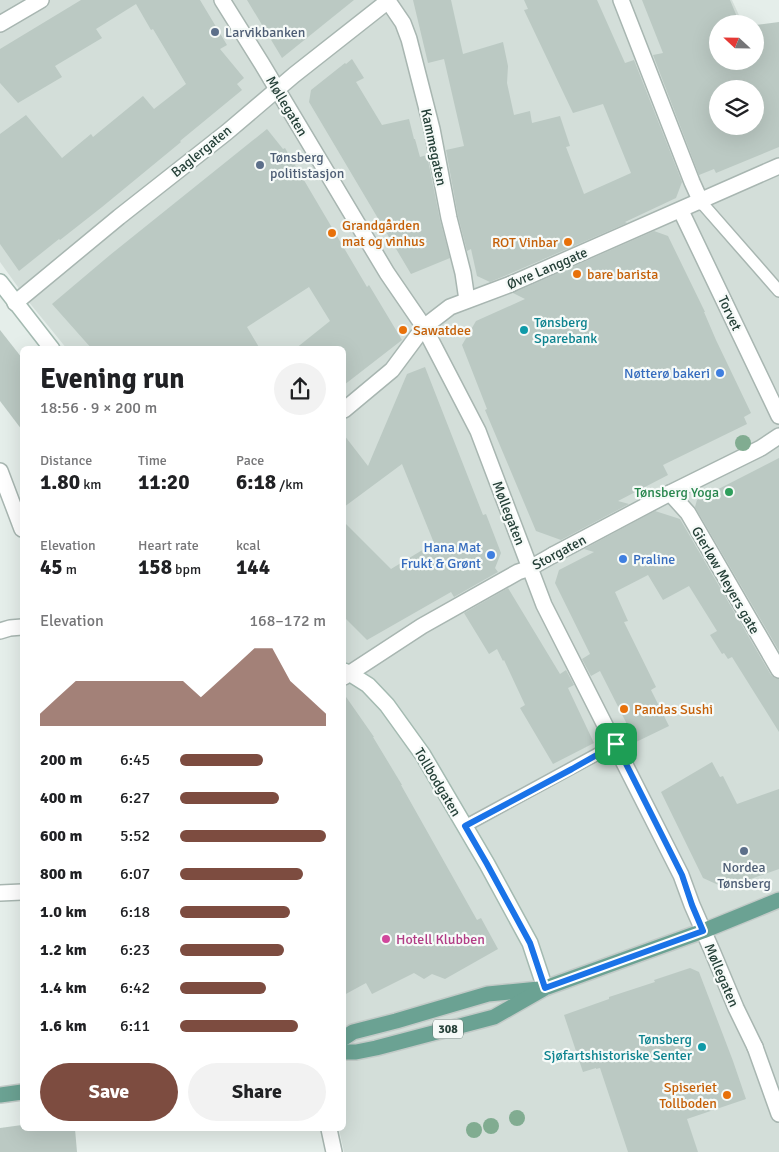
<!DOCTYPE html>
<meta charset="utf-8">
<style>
:root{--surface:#fff;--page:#f2f2f2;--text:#202124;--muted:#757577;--accent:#7d4c40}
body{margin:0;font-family:Signika,sans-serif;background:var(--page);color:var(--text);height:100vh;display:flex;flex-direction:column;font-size:19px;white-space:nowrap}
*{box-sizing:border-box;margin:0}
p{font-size:16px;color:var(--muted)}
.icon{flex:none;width:28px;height:28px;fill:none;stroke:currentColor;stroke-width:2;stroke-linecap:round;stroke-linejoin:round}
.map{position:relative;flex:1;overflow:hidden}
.details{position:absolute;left:20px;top:346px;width:326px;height:785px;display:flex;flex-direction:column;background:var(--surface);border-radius:8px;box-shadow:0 5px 20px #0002}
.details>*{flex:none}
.needle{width:32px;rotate:292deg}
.buttons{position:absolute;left:709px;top:15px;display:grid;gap:10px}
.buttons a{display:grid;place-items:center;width:55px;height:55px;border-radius:50%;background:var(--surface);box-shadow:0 5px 20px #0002;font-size:25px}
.pin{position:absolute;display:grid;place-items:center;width:42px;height:42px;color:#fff;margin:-21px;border-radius:10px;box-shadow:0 2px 8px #0006}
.round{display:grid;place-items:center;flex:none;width:52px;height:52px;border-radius:26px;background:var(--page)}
.head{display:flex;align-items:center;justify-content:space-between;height:85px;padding:0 20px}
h1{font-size:28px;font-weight:800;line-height:38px}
.figures{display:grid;grid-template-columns:repeat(3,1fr);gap:8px;height:85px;padding:5px 20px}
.figures div{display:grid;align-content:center}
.figures b{font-size:21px;font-weight:800}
.figures small{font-size:14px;font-weight:400}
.figures p{font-size:14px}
.chart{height:140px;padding:10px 20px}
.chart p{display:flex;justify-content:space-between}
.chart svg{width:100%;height:90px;margin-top:5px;fill:var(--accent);opacity:.7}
.action{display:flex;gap:10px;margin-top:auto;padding:10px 20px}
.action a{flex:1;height:58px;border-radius:30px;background:var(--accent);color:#fff;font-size:20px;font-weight:800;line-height:58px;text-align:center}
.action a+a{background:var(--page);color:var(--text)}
ul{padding:0 20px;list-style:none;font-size:16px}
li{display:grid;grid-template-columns:80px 60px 1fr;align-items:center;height:38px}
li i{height:12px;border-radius:6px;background:var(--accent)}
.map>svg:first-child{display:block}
.built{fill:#d3ded9;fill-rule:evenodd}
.building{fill:#bbc9c3;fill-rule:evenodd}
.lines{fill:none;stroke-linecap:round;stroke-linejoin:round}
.service-casing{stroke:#a8b6b1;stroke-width:14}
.pedestrian-casing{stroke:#a8b6b1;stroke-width:18}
.minor-casing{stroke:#a8b6b1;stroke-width:18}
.tertiary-casing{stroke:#a8b6b1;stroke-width:18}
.secondary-casing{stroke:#a4bab1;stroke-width:18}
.primary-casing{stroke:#c2cac7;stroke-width:18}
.service{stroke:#fff;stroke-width:11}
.pedestrian{stroke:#fff;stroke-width:15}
.minor{stroke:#fff;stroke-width:15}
.tertiary{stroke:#fff;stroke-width:15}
.secondary{stroke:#fff;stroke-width:15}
.primary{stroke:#6ba293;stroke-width:15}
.tree{fill:#81ac91}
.route-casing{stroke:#fff;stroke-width:10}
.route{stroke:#1a73e8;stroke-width:6}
.service-dot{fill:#5c6f8a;stroke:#f6faf8;stroke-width:2}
.food-dot{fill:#e8710a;stroke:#f6faf8;stroke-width:2}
.culture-dot{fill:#0f9aa8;stroke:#f6faf8;stroke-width:2}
.shop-dot{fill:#3f7fe0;stroke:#f6faf8;stroke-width:2}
.leisure-dot{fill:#2e9e5b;stroke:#f6faf8;stroke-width:2}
.hotel-dot{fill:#d1479c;stroke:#f6faf8;stroke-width:2}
.labels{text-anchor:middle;stroke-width:4.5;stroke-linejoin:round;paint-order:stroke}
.shield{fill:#f6faf8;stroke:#647872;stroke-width:1}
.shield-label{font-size:12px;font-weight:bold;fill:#254038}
.service-label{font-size:14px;fill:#4e5e75;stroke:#f6faf8;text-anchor:start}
.street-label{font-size:14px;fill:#254038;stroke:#f6faf8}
.food-label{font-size:14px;fill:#c56008;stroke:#f6faf8;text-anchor:start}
.culture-label{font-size:14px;fill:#0d838f;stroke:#f6faf8;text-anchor:start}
.shop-label{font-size:14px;fill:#366cbe;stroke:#f6faf8;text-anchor:end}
.leisure-label{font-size:14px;fill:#27864d;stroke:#f6faf8;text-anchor:end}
.hotel-label{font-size:14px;fill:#b23c85;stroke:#f6faf8;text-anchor:start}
</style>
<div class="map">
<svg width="779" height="1152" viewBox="0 0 779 1152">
<rect width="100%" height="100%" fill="#e5eeea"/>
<path class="built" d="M0,0H732L743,24H718V61L779,102V1152H344L339,1129H344V349H67L28,301L0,262ZM718,89H755V126H718Z"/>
<g class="building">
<path d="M81,0H200L227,45L220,49L244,78L237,84L242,90L180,141L181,142L102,207L60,240L59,239L19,271L0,244V134L26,115L62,158L91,134L93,137L143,96L154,109L186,84L153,29L151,30L136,4L96,29L102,38L55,66L62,77L18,103L0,83V49Z"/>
<path d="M247,0H354L282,58Z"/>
<path d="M413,0H451L463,54L503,42L508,66L507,83L514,115L530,111L532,123L560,116L570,146L566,147L584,194L631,173L603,104L573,113L524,10L528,9L524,0H597L625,63L634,60L682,182L676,198L625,222L627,223L507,275L490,282L477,276L471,249L467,251L458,216L446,150L464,146L444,59L428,63Z"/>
<path d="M642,0H730L740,24H718V61H755V25L779,22V147L716,173L714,169L699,175L653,55L663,53ZM718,89H755V126H718Z"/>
<path d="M352,59L364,78L356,82L382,125L409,119L414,139H415L420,157L427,155L440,220L450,258L411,274L309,102L311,90L345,63L346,64Z"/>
<path d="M267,129L283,149L285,148L367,287L369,285L402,340L344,385V349H295L330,321L309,287L247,327L260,349H92L52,304L110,255Z"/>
<path d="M654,231L668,236L705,312H704L716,340L751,413L744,417L747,424L663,465L668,475L618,501L629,504L561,540L536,531L485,410L487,409L462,345L476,321L525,299L513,293Z"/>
<path d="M0,330L22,358V430L0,401Z"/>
<path d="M425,367L483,515L486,514L501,553L495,568L498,572L454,597L451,592L367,640L344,617V522L391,569L434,543L402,464L344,507V435L368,466L407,374Z"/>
<path d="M779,458V651L695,507L697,500Z"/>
<path d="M655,511L680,519L771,675L775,678L779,679V732L732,657L728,659L724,653L722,654L710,635L717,631L689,586L663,600L648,575L615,592L628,621L624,622L656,687L651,690L669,726L636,742L600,671L591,676L582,659L590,654L555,583L559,570L594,552L584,549Z"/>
<path d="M508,588L560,674L566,670L574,685L568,688L594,743L553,764L520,708L525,705L504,660L503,661L497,649L489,654L464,613Z"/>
<path d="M344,694L374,737H373L402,785H401L477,920L481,918L498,949L445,979L432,974L424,979L414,973L372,994L366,983L344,995Z"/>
<path d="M712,762L720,777L723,776L737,804L779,789V869L725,888L703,878L661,792Z"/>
<path d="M690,968L699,972L733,1061L746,1099L687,1119L698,1152H628L600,1068L596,1069V1068L583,1072L564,1015L609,999V997L655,982L654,980Z"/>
<path d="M22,1125V1129H75L77,1152H0V1128Z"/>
</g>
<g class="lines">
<g class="service-casing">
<g id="service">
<path d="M701,202L779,291"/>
<path d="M465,826L616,744"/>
</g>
</g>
<g class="pedestrian-casing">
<g id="pedestrian">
<path d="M621,0L692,182L701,202"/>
<path d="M681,211L779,416"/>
<path d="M511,284L779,166"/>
<path d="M344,410L392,370L424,327"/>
<path d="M553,555L670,493L761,448L779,436"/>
<path d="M755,1047L779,1114"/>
<path d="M329,1129L334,1152"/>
</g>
</g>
<g class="minor-casing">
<g id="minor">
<path d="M222,0L262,64L387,273L424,327L478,431L544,605L681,875L692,905L713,953L736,1008L755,1047"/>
<path d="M389,0L388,1L403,23L409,39L432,129L449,218L463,273L467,300"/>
<path d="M15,303L119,217L227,132L294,75L388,1"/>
<path d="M424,327L450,307L511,284"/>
<path d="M0,471L22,529"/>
<path d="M670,493L688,513L779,670"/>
<path d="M0,631L10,628L22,627"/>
<path d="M344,677L422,626L518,572L530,568L553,555"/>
<path d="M0,893L22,892"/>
</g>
</g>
<g class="tertiary-casing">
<path id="tertiary" d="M0,24L41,0"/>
</g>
<g class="secondary-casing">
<g id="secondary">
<path d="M0,282L52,349"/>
<path d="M344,671L349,673L368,685L387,705L423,755L487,864L530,943L545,988"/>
</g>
</g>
<g class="primary-casing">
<g id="primary">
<path d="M344,1038L353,1032L396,1021L488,994L539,989"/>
<path d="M344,1052H356L376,1048L494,1017L545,988L703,931L779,900"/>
<path d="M0,1095L22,1092"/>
</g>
</g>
<use href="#service" class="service"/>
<use href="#pedestrian" class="pedestrian"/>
<use href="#minor" class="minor"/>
<use href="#tertiary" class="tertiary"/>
<use href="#secondary" class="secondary"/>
<use href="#primary" class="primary"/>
</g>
<g class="tree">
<circle cx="743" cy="443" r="8"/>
<circle cx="517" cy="1118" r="8"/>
<circle cx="491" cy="1126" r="8"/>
<circle cx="474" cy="1130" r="8"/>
</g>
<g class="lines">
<g class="route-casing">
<path id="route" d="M616,744L682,875L692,905L703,931L545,988L530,943L487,864L465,826L572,769Z"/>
</g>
<use href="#route" class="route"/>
</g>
<g class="service-dot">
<circle cx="215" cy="32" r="5"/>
<circle cx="260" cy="165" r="5"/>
<circle cx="744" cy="851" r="5"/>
</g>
<g class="food-dot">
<circle cx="332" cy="233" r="5"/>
<circle cx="568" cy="242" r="5"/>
<circle cx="577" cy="274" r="5"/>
<circle cx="403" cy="330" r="5"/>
<circle cx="624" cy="709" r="5"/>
<circle cx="727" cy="1095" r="5"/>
</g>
<g class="culture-dot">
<circle cx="524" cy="330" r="5"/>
<circle cx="702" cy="1047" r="5"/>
</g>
<g class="shop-dot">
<circle cx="720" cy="373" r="5"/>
<circle cx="491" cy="555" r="5"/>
<circle cx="623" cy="559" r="5"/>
</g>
<circle class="leisure-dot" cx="729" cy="492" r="5"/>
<circle class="hotel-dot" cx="386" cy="939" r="5"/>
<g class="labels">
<rect class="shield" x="433" y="1019.5" width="30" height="19" rx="4"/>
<g class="shield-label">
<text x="448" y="1033">308</text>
</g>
<g class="service-label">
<text x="225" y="37">Larvikbanken</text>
<text x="270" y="162">Tønsberg<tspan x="270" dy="16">politistasjon</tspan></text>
<text x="744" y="872" text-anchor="middle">Nordea<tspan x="744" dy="16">Tønsberg</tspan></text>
</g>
<g class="street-label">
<text transform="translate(287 106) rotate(59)" y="5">Møllegaten</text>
<text transform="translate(434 147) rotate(78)" y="5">Kammegaten</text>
<text transform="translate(201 151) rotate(-39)" y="5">Baglergaten</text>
<text transform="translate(547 268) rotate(-23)" y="5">Øvre Langgate</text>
<text transform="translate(730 313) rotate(65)" y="5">Torvet</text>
<text transform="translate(509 513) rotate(69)" y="5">Møllegaten</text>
<text transform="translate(559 552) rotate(-28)" y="5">Storgaten</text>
<text transform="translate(726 580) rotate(60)" y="5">Gierløw Meyers gate</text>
<text transform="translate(438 782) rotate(59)" y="5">Tollbodgaten</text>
<text transform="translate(722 975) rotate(67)" y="5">Møllegaten</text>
</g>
<g class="food-label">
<text x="342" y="230">Grandgården<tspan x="342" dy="16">mat og vinhus</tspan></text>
<text x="558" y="247" text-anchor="end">ROT Vinbar</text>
<text x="587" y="279">bare barista</text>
<text x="413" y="335">Sawatdee</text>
<text x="634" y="714">Pandas Sushi</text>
<text x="717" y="1092" text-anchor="end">Spiseriet<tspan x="717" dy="16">Tollboden</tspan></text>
</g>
<g class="culture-label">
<text x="534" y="327">Tønsberg<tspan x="534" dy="16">Sparebank</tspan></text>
<text x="692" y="1044" text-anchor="end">Tønsberg<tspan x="692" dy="16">Sjøfartshistoriske Senter</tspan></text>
</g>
<g class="shop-label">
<text x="710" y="378">Nøtterø bakeri</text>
<text x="481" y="552">Hana Mat<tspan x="481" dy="16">Frukt &amp; Grønt</tspan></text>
<text x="633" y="564" text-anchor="start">Praline</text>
</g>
<g class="leisure-label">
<text x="719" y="497">Tønsberg Yoga</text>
</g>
<g class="hotel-label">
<text x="396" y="944">Hotell Klubben</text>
</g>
</g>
</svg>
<div class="buttons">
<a><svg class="needle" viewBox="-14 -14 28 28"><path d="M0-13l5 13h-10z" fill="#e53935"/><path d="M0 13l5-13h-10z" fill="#757577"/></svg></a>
<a><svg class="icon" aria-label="layers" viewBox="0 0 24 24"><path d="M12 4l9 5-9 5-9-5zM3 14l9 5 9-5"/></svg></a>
</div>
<div class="pin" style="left:616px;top:744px;background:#1e9e55"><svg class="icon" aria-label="arrive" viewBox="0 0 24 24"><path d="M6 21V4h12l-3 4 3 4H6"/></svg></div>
<section class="details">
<div class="head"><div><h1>Evening run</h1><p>18:56 · 9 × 200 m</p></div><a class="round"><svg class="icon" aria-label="share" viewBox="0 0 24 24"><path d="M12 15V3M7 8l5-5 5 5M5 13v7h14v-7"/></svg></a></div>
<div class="figures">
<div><p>Distance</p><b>1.80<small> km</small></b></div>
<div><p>Time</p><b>11:20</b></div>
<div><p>Pace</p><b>6:18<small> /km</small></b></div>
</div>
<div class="figures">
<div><p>Elevation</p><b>45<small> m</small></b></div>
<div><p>Heart rate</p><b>158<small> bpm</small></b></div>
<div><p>kcal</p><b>144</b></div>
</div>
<div class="chart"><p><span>Elevation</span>168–172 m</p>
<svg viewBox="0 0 160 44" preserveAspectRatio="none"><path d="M0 44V38L10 30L20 22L30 22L40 22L50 22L60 22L70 22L80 22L90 30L100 22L110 14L120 6L130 6L140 22L150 30L160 38V44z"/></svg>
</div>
<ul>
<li><b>200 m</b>6:45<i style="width:57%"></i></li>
<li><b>400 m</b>6:27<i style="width:68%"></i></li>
<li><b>600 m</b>5:52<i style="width:100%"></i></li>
<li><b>800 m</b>6:07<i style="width:84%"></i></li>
<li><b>1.0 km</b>6:18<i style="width:75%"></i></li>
<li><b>1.2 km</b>6:23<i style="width:71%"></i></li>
<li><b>1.4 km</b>6:42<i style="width:59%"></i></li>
<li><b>1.6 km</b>6:11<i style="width:81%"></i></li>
</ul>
<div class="action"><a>Save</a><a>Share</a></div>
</section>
</div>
